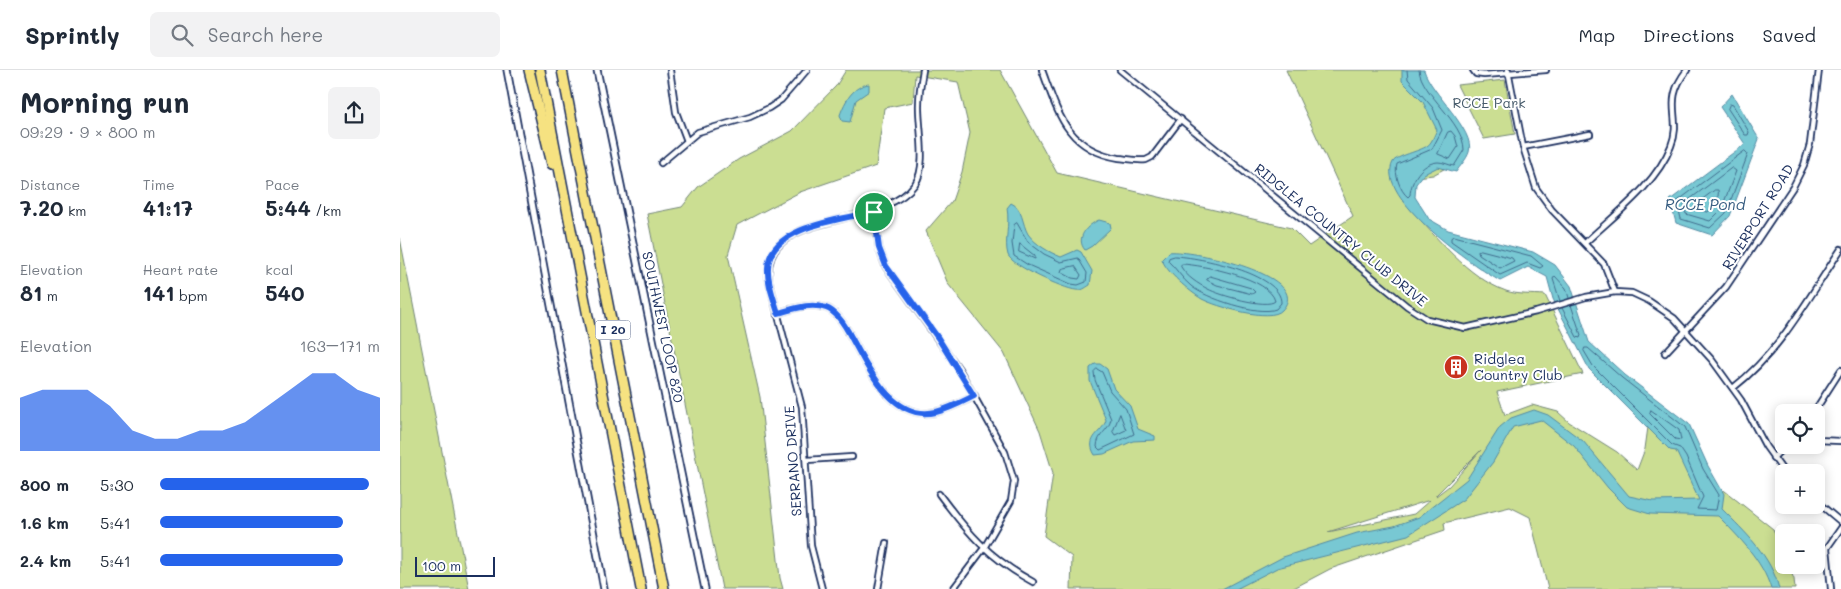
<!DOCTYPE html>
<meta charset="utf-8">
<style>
:root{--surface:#fff;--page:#f2f2f3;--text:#1f2937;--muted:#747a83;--line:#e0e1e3;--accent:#2563eb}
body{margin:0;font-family:Mali,sans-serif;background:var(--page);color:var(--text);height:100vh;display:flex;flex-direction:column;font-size:19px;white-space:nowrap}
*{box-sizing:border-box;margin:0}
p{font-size:16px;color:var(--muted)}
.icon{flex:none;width:28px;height:28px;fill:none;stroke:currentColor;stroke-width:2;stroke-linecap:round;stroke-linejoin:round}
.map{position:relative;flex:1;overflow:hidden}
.sheet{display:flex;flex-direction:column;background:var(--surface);width:400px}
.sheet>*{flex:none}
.tools{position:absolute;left:1375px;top:334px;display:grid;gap:10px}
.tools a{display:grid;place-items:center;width:50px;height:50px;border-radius:8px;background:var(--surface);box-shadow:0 2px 12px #0003;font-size:25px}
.scale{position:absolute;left:15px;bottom:12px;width:80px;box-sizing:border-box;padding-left:5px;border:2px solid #1b2f5e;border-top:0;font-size:14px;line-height:18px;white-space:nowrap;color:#1b2f5e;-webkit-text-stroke:4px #fff;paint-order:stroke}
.pin{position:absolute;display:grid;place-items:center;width:42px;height:42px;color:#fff;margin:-21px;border:2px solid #fff;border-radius:50%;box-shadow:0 1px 5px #0007}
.round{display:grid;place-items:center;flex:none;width:52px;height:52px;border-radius:8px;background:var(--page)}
.overview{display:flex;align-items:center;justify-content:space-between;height:85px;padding:0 20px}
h1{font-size:28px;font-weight:700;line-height:38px}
.figures{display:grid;grid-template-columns:repeat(3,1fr);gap:8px;height:85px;padding:5px 20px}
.figures div{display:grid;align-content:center}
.figures b{font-size:21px;font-weight:700}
.figures small{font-size:14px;font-weight:400}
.figures p{font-size:14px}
.chart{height:140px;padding:10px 20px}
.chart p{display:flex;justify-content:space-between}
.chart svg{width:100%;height:90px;margin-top:5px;fill:var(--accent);opacity:.7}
ul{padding:0 20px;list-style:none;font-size:16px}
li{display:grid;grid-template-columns:80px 60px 1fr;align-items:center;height:38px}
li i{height:12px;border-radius:6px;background:var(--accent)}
header{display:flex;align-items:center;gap:30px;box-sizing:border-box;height:70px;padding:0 25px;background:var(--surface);border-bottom:1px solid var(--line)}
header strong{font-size:24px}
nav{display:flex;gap:28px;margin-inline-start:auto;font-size:18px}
.search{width:350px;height:45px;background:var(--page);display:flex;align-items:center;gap:12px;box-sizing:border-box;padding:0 18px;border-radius:8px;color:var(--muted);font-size:19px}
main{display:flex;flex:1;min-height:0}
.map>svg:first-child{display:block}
.green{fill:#cbde92;stroke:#738678;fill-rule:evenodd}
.water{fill:#78c8d3;stroke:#538ba4}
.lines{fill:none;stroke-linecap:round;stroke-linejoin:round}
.shore{stroke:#406c8d;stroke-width:1}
.minor-casing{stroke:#1b2f5e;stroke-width:8}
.tertiary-casing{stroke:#1b2f5e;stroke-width:9}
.motorway-casing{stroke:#1b2f5e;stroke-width:12}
.minor{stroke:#fff;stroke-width:4.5}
.tertiary{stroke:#fff;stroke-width:5.5}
.motorway{stroke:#f6e281;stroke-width:9}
.route-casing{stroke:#fff;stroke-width:10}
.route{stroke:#2563eb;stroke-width:6}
.labels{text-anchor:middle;stroke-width:4;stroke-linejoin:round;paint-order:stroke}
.shield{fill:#fff;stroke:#5f6d8e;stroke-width:1}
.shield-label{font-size:12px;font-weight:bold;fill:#1b2f5e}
.park-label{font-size:14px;fill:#475b6b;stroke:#fff}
.street-label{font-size:14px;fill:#1b2f5e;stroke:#fff}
.poi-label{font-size:14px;fill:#1b2f5e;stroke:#fff;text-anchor:start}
.water-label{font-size:15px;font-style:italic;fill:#375d81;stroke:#fff}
</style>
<header>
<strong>Sprintly</strong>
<div class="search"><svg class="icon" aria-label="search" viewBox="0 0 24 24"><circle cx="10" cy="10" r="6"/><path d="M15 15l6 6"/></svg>Search here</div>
<nav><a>Map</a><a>Directions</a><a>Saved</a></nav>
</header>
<main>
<section class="sheet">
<div class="overview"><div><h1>Morning run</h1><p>09:29 · 9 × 800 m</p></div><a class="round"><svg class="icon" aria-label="share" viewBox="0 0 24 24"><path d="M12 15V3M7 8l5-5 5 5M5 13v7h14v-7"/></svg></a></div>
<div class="figures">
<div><p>Distance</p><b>7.20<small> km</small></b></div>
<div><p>Time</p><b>41:17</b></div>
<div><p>Pace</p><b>5:44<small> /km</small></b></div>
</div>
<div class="figures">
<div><p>Elevation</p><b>81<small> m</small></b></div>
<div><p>Heart rate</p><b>141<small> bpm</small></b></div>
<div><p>kcal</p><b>540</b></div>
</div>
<div class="chart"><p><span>Elevation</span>163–171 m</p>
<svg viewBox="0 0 160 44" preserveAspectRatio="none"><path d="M0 44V18L10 14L20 14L30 14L40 22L50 34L60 38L70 38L80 34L90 34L100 30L110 22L120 14L130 6L140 6L150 14L160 18V44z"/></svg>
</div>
<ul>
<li><b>800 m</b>5:30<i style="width:95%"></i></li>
<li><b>1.6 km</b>5:41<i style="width:83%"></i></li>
<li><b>2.4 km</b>5:41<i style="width:83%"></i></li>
</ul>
</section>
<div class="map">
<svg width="1441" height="519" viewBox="0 0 1441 519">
<rect width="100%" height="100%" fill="#fff"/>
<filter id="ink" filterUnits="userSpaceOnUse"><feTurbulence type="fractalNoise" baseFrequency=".02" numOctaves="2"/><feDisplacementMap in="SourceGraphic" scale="10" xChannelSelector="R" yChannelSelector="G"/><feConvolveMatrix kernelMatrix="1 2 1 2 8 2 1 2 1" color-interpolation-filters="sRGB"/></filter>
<g filter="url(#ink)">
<g class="green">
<path d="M446,0H600L657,103L891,158L909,176L953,146L886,0H1020L1033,43L1053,94L1033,105L1017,107L1010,139C1038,168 1067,207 1106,221C1117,225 1133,224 1145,225L1183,304L1097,322L1105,345L1132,335L1158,342L1169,352L1217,382L1237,400L1245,379L1248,357L1251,361L1264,362L1298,416L1325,421L1373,459L1384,485V495H1388L1394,509L1395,519H1148L1130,447L1110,437L1044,453L1045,460L930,499L892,519H671L672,487L644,466L653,403L640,361L604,283L548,214L526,161L552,131L562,102L570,63L558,12L515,5L513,32L484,38L476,96L400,122L337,155L328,185L360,327L380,508L383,519H322L247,144L282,137L298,117L339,89L392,61L436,16ZM1081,380L1049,416L1036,426V425ZM1030,430L1014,444L928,462Z"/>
<path d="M1105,10L1115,64L1084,69L1057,15Z"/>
<path d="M0,168L69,519H0Z"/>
</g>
<g class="water">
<path d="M1002,0H1024C1030,22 1076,61 1069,82C1067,89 1060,96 1056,102L1038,97L1024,104L1016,114L1015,127L1029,149L1048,160L1133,182L1155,195L1171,216L1189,272L1225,305L1289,354L1308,396L1324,424L1322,439C1345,462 1372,487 1379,519H1371C1363,491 1338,466 1318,446L1250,444L1227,437L1208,418L1174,376L1141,350L1113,357L1093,392L1064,429L1008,465L877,498L836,519H822L883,487L957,463L994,456L1019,447L1067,409L1100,357L1111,348L1134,340L1148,345L1183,371L1229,426L1253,431L1299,430L1276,381L1270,380L1189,299L1153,229L1147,207L1128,197L1100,211C1075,197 974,127 993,92C996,86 1020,81 1027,76C1032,73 1034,65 1037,60L1023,32L1002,11Z"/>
<path d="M469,14V21L456,30L450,52L442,51L440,45C445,31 453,16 469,14Z"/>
<path d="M1332,24L1359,69L1330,146L1312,165L1276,153L1270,130L1345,74L1320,37Z"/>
<path d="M611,133C623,138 622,154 628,164C636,175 649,182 661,187L677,180L681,182L692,201L690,215C685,218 682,221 676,220C664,219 612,196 608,185C604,172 610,154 607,138Z"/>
<path d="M699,150L710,153L711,158L692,176L685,180C675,168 687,155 699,150Z"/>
<path d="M769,182C789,179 915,205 882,240C871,253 815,236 802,229C790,222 765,201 762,189Z"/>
<path d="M695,294H700L707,299L714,319L730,336L738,359L755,366V370L733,371L704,384L695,385C684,367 703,363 706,350L690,311V298Z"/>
</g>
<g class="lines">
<g class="shore">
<path d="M1007,0L1008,9L1033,38L1042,60L1032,79L997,94C994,104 1000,121 1008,127L1010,125C1011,111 1021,93 1038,92C1043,92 1049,95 1054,96L1064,80C1064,52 1021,24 1019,0"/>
<path d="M1330,34L1333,35L1349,62L1348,65H1345L1328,39Z"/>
<path d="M1048,62L1051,61L1055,66L1058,77L1050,89L1038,84Z"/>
<path d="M1345,81L1348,84L1326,143L1310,158L1281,149L1277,132Z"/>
<path d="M1332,98L1336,101L1321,140L1310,151L1286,144L1284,134Z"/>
<path d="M1315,120H1318C1320,128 1313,136 1308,142L1295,139V135Z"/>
<path d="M617,153L628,172L644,184L661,192L678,188L687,203L686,212L678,215L671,214L628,195L614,186L612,173L614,155Z"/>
<path d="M1054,166L1131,186L1143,196L1140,198L1127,193L1100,205L1051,171V168Z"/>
<path d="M620,174L635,186V189L619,182Z"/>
<path d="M1081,180L1112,188L1114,191L1100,198L1079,184L1078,181Z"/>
<path d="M775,186C798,187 882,203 881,233L876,239C859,246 805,228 791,216C782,209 777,199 768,191L769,188Z"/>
<path d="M782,194C803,195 870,208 875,231C867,239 819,225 808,219C798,214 787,207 781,197Z"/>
<path d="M675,196L681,205L679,209L672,208L661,202L662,199Z"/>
<path d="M810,206L851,218L855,222L852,224L817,215L807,210Z"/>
<path d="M1160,231L1153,209L1155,206L1166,218L1169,228"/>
<path d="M1162,238L1177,267L1180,268L1181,265L1171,235"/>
<path d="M1185,278H1188L1222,308L1285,357L1303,399L1319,425L1316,440L1297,439L1303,427L1286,387L1280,378L1272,375L1193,296L1184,281Z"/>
<path d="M697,299L702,302L710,321L726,339L734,364L700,380L697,377C697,364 709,361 711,349L695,310L694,302Z"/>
<path d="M1251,340L1279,360L1281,370L1275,369L1250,344Z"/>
<path d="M720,344L726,360L715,365L713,362Z"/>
</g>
<g class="minor-casing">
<g id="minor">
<path d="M270,0L276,42L287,71"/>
<path d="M642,0C658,43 667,80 719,88C728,89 737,91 746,90L752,87L781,49"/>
<path d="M720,0L1007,236L1027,249L1065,258L1136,242L1186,227L1215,222L1232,223L1249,231L1274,248L1312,290L1341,330L1366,377L1384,402"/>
<path d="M1073,0L1076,4L1084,5L1146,0"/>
<path d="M1108,0L1123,77L1136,118L1152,140L1204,194L1215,222"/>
<path d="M1123,77L1190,64"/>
<path d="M261,93L298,62L350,47L369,38L381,30L407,0"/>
<path d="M474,142L479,178L486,197L559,299L605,382L614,411L611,431L584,478L553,519"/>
<path d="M1185,173C1214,145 1256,115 1271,76C1283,47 1261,33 1287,0"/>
<path d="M378,243C393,239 410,232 426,238C437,242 446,257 451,267C468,297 492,352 536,342C549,339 562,332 575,326"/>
<path d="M1265,283L1326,217L1393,117L1404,95L1410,74L1419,0"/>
<path d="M1333,318C1380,282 1409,227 1441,179"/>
<path d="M1414,342L1441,300"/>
<path d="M1416,370L1441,371"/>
<path d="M1373,388L1386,375"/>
<path d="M407,390L452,387"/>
<path d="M539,424C568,463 589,488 633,512"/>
<path d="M1416,431L1441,452"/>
<path d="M422,519L411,476L402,337L369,211C359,137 481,162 515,114C528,96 518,55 519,34C519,23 521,11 523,0"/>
<path d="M478,519L486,473"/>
<path d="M1431,519L1427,478L1441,458"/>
</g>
</g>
<g class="tertiary-casing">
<g id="tertiary">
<path d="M107,0L204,519"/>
<path d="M197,0L305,519"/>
</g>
</g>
<g class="motorway-casing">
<g id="motorway">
<path d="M129,0L152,94"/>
<path d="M140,0L241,519"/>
<path d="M162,0L264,519"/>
</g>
</g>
<use href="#minor" class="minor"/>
<use href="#tertiary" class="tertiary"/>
<use href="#motorway" class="motorway"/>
</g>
</g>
<g class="lines" filter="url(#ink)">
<g class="route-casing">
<path id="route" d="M474,142L479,178L486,196L538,268L574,326C562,332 549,339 536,342C492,352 468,297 451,267C446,257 437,242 426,238C411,232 393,239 378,243C374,229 367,213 368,198C369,156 443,149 474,142Z"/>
</g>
<use href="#route" class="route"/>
</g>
<defs>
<g id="building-disc" transform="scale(1.25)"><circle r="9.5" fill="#c8321e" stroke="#fff"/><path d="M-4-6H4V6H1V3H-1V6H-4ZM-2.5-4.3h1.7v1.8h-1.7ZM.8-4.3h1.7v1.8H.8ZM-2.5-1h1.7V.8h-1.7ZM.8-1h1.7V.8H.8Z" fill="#fff"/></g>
</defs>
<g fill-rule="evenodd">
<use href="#building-disc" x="1056" y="297"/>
</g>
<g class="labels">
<rect class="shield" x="195.5" y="250.5" width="35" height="19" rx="4"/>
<g class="shield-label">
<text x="213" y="264">I 20</text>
</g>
<g class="park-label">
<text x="1089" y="38">RCCE Park</text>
</g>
<g class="street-label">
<text transform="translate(1358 147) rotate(-58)" y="5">RIVERPORT ROAD</text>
<text transform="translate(941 165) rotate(39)" y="5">RIDGLEA COUNTRY CLUB DRIVE</text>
<text transform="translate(263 257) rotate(78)" y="5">SOUTHWEST LOOP 820</text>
<text transform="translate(393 391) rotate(-94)" y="5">SERRANO DRIVE</text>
</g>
<g class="poi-label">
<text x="1074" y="294">Ridglea<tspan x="1074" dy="16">Country Club</tspan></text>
</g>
<g class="water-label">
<text x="1305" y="140">RCCE Pond</text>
</g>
</g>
</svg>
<div class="tools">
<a><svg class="icon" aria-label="locate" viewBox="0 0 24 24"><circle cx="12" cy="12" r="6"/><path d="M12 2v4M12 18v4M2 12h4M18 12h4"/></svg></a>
<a>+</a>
<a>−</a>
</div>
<div class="scale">100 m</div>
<div class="pin" style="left:474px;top:142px;background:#1e9e55"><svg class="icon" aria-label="arrive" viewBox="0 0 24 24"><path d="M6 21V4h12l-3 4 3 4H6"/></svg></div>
</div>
</main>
